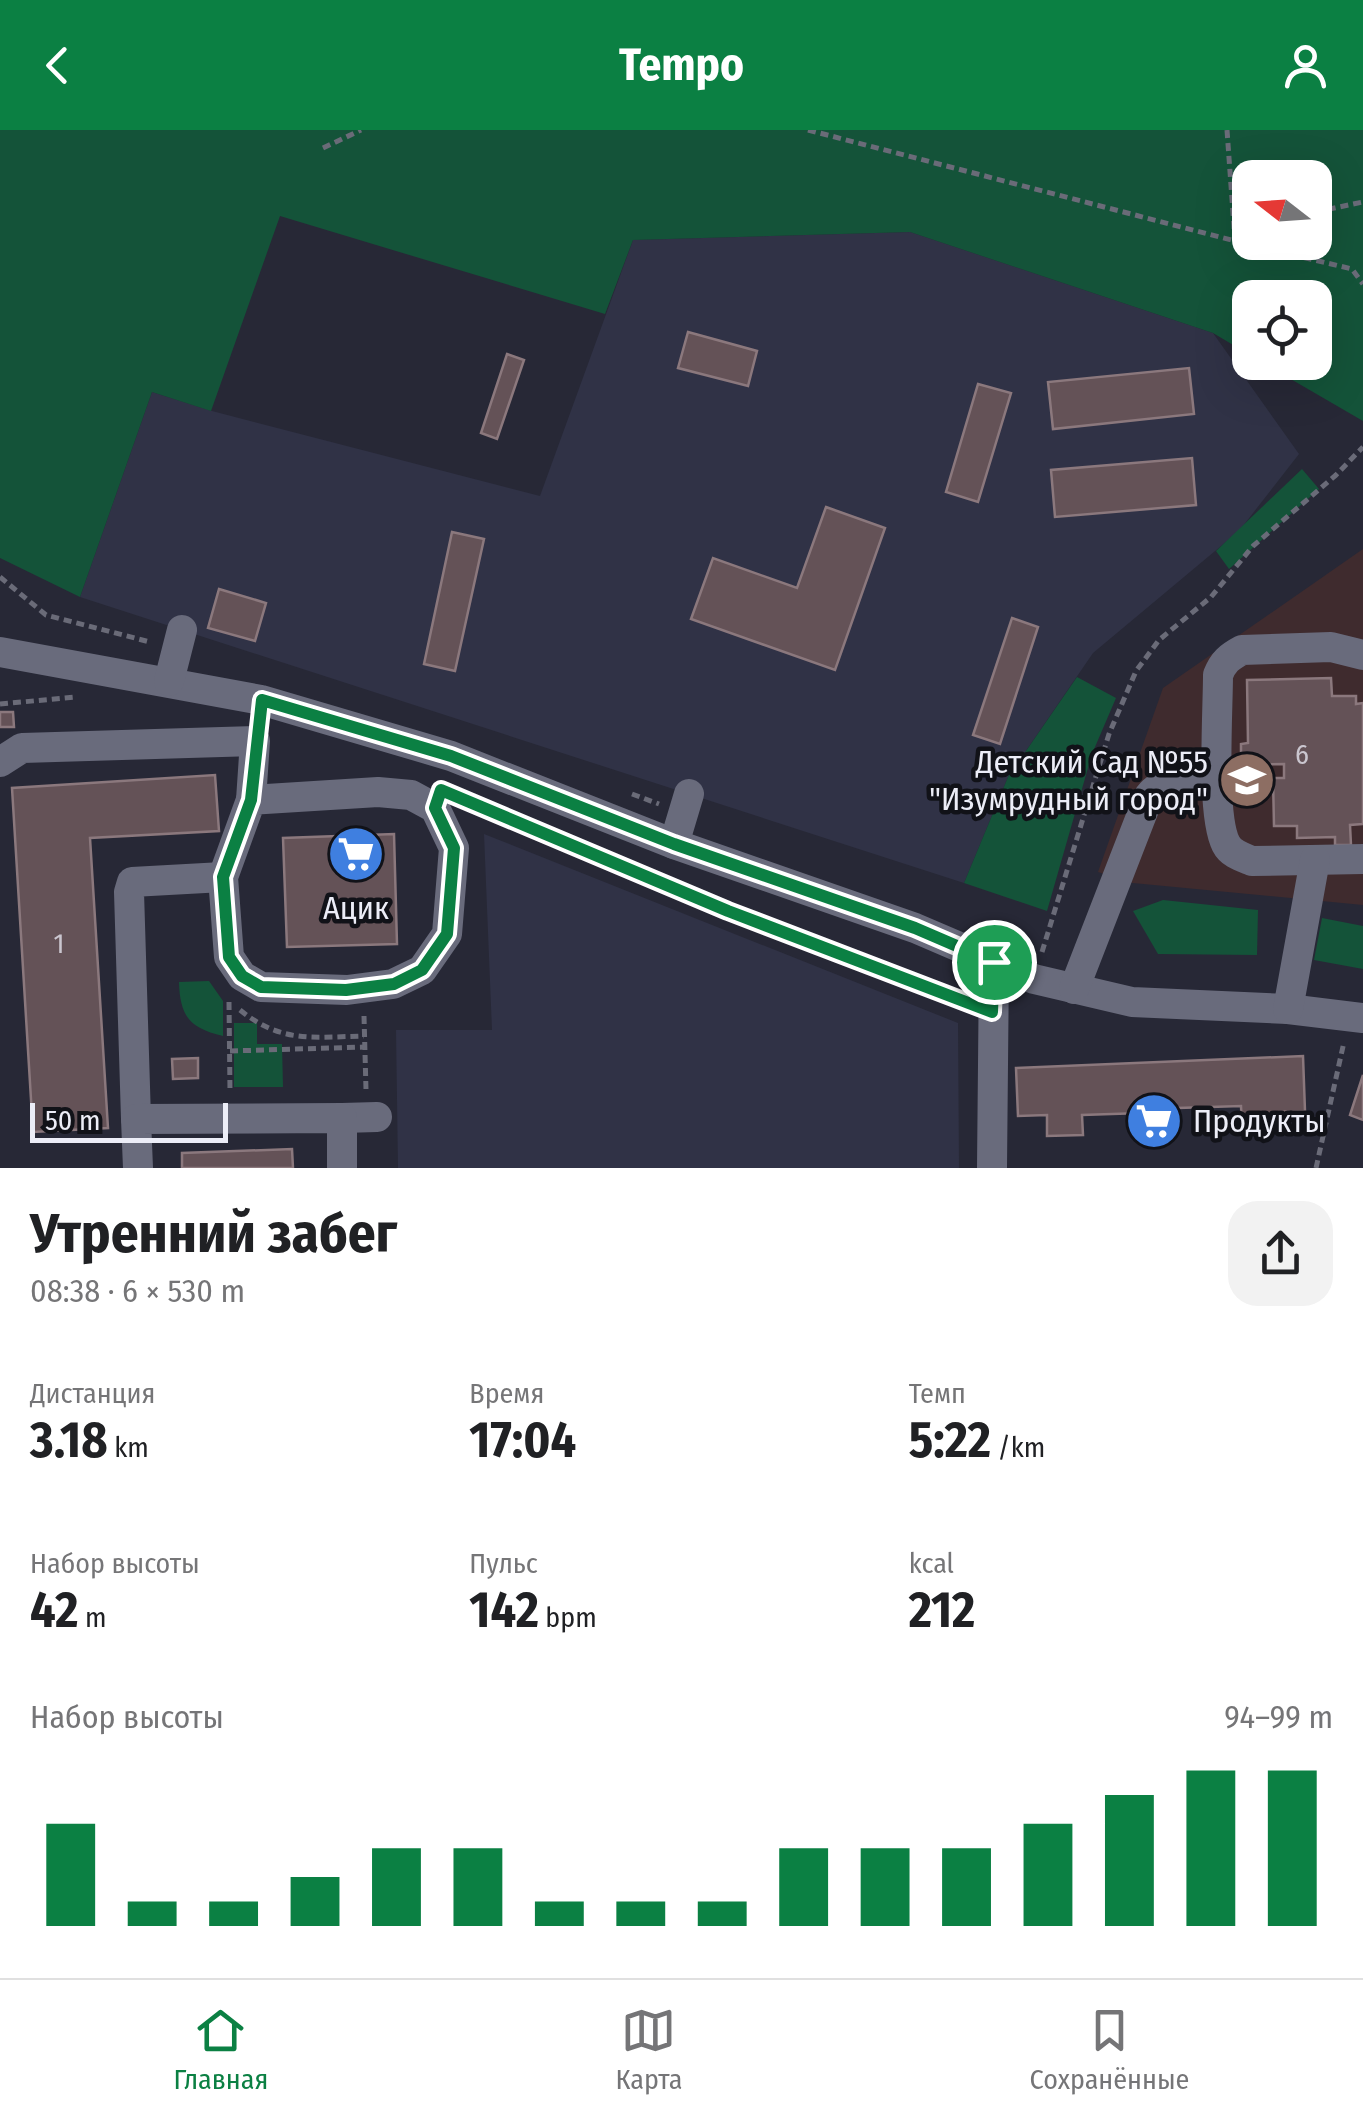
<!DOCTYPE html>
<html lang="ru">
<meta charset="utf-8">
<style>
:root{--surface:#fff;--page:#f2f2f2;--text:#202124;--muted:#757577;--line:#e0e0e0;--accent:#0b8043}
body{margin:0;font-family:"Fira Sans Condensed",sans-serif;background:var(--page);color:var(--text);height:100vh;display:flex;flex-direction:column;font-size:38px;white-space:nowrap}
*{box-sizing:border-box;margin:0}
p{font-size:32px;color:var(--muted)}
.icon{flex:none;width:55px;height:55px;fill:none;stroke:currentColor;stroke-width:2;stroke-linecap:round;stroke-linejoin:round}
.map{position:relative;height:1038px;overflow:hidden}
.side{display:flex;flex-direction:column;background:var(--surface);flex:1}
.side>*{flex:none}
.needle{width:65px;rotate:287deg}
.fabs{position:absolute;left:1232px;top:30px;display:grid;gap:20px}
.fabs a{display:grid;place-items:center;width:100px;height:100px;border-radius:20px;background:var(--surface);box-shadow:0 10px 40px #0002;font-size:50px}
.scale{position:absolute;left:30px;bottom:25px;width:198px;box-sizing:border-box;padding-left:10px;border:5px solid #ecedf7;border-top:0;font-size:28px;line-height:35px;white-space:nowrap;color:#ecedf7;-webkit-text-stroke:8px #111218;paint-order:stroke}
.pin{position:absolute;display:grid;place-items:center;width:85px;height:85px;color:#fff;margin:-42px;border:5px solid #fff;border-radius:50%;box-shadow:0 2px 10px #0007}
.round{display:grid;place-items:center;flex:none;width:105px;height:105px;border-radius:30px;background:var(--page)}
.head{display:flex;align-items:center;justify-content:space-between;height:170px;padding:0 30px}
h1{font-size:55px;font-weight:700;line-height:75px}
.stats{display:grid;grid-template-columns:repeat(3,1fr);gap:15px;height:170px;padding:10px 30px}
.stats div{display:grid;align-content:center}
.stats b{font-size:50px;font-weight:700}
.stats small{font-size:28px;font-weight:400}
.stats p{font-size:28px}
.chart{height:280px;padding:20px 30px}
.chart p{display:flex;justify-content:space-between}
.chart svg{width:100%;height:180px;margin-top:10px;stroke:var(--accent);stroke-width:6}
header{display:flex;justify-content:space-between;align-items:center;height:130px;padding:0 30px;background:var(--accent);color:#fff;font-size:45px;font-weight:700}
.tab-bar{display:flex;justify-content:space-around;align-items:center;height:140px;border-top:2px solid var(--line);background:var(--surface);font-size:28px;color:var(--muted)}
.tab-bar a{display:grid;justify-items:center;gap:5px}
.tab-bar .active{color:var(--accent)}
.map>svg:first-child{display:block}
.built{fill:#303246}
.education{fill:#3f2b2e}
.green{fill:#145339;fill-rule:evenodd}
.building{fill:#645257;stroke:#8b787d;stroke-width:2.5}
.lines{fill:none;stroke-linecap:round;stroke-linejoin:round}
.path{stroke:#6a6b78;stroke-width:5;stroke-dasharray:8 5;stroke-linecap:butt}
.minor{stroke:#696b7c;stroke-width:30}
.route-casing{stroke:#fff;stroke-width:20}
.route{stroke:#0b8043;stroke-width:12}
.labels{text-anchor:middle;stroke-width:9;stroke-linejoin:round;paint-order:stroke}
.number-label{font-size:28px;fill:#cac6cf}
.poi-label{font-size:32px;fill:#ecedf7;stroke:#111218;text-anchor:end}
</style>
<header><svg class="icon" aria-label="back" viewBox="0 0 24 24"><path d="M15 5l-7 7 7 7"/></svg>Tempo<svg class="icon" aria-label="person" viewBox="0 0 24 24"><circle cx="12" cy="8" r="4"/><path d="M4 21q1-7 8-7t8 7"/></svg></header>
<div class="map">
<svg width="1363" height="1038" viewBox="0 0 1363 1038">
<rect width="100%" height="100%" fill="#272836"/>
<g class="built">
<path d="M910,102L1213,203L1299,324L1239,401L1093,523L1008,647L964,753L80,467L152,262L212,281L540,366L633,110Z"/>
<path d="M484,704L958,893L959,1038H398L396,900H492Z"/>
</g>
<path class="education" d="M1363,419V775L1133,753L1098,742L1163,558Z"/>
<g class="green">
<path d="M0,0H1363V291L1263,233L1315,232V168H1250V225L1213,203L910,102L633,110L605,184L280,86L211,281L152,262L80,467L0,428ZM1250,48H1315V112H1250Z"/>
<path d="M1302,339L1319,359L1229,439L1216,421Z"/>
<path d="M1077,547L1116,568L1092,624L1047,781L964,753L1008,647Z"/>
<path d="M1163,770L1258,780L1257,825L1158,824L1133,781Z"/>
<path d="M1322,788L1363,796V839L1314,830Z"/>
<path d="M209,851L223,871V906C189,898 180,886 179,852Z"/>
<path d="M234,893H257V914H282L283,957H234Z"/>
</g>
<g class="building">
<path d="M688,202L757,221L748,256L678,238Z"/>
<path d="M507,224L524,230L497,309L481,303Z"/>
<path d="M1189,238L1194,284L1053,299L1048,252Z"/>
<path d="M978,254L1011,263L978,372L946,362Z"/>
<path d="M1192,328L1196,375L1055,387L1051,340Z"/>
<path d="M826,377L885,398L835,540L691,489L713,428L797,458Z"/>
<path d="M452,402L484,409L455,541L424,534Z"/>
<path d="M219,459L266,473L255,511L208,498Z"/>
<path d="M1012,488L1038,497L1000,614L973,605Z"/>
<path d="M1331,548L1332,566H1356V574L1363,573V694L1350,695L1351,715H1335V707L1297,708V696H1274L1273,648H1284V634L1241,635V614L1248,613L1247,550Z"/>
<path d="M0,582H13L14,597H0Z"/>
<path d="M215,645L219,701L90,708L108,998L33,1002L12,658Z"/>
<path d="M394,704L397,814L287,817L283,708Z"/>
<path d="M1303,926L1305,981L1279,982L1280,997L1242,998L1241,976L1178,978L1179,1001L1143,1002L1142,983L1082,985L1083,1005L1047,1006V985L1018,986L1016,938Z"/>
<path d="M198,928V948L173,949L172,929Z"/>
<path d="M1363,945V990L1350,985Z"/>
<path d="M292,1019L293,1038H182V1023Z"/>
</g>
<g class="lines">
<g class="path">
<path d="M808,0L1235,111L1250,105"/>
<path d="M1227,0L1235,111L1352,139L1363,154"/>
<path d="M323,18L361,0"/>
<path d="M1315,82L1363,72"/>
<path d="M0,447L46,485L150,512"/>
<path d="M0,574L76,567"/>
<path d="M632,664L659,674"/>
<path d="M464,670L729,781L969,873"/>
<path d="M1042,822L1109,604L1136,541L1159,510L1211,467L1253,416L1336,345L1363,317"/>
<path d="M229,872L230,961"/>
<path d="M240,880C282,914 314,907 364,906"/>
<path d="M364,886L366,960"/>
<path d="M230,921L365,917"/>
<path d="M1316,1038L1344,912"/>
</g>
<g class="minor">
<path d="M0,522L261,570L451,626L674,714L915,798L1034,849L1132,872L1288,879L1363,888"/>
<path d="M1363,525L1331,517L1242,520C1229,527 1223,532 1218,545C1218,582 1211,685 1226,714C1231,724 1242,727 1252,731L1363,729"/>
<path d="M169,551L182,500"/>
<path d="M0,632L22,618L255,611L251,670"/>
<path d="M378,662L411,665L435,678L454,718L447,804L422,840L393,854L347,860L261,857L242,846L229,827L223,747L251,670Z"/>
<path d="M674,714L689,664"/>
<path d="M1074,859L1149,666C1164,646 1194,651 1217,650"/>
<path d="M1288,879L1315,730"/>
<path d="M342,988L377,987"/>
<path d="M136,989L129,762L132,752L223,747"/>
<path d="M138,1038L136,989L342,988V1038"/>
<path d="M992,1038L994,832"/>
</g>
</g>
<g class="lines">
<g class="route-casing">
<path id="route" d="M262,570L451,626L674,714L915,798L994,832L992,882L728,781L441,660L435,678L454,718L447,804L422,840L394,854L346,860L261,857L242,846L229,827L223,747L251,670Z"/>
</g>
<use href="#route" class="route"/>
</g>
<defs>
<g id="school-disc" transform="scale(2.875)"><circle r="9.5" fill="#8d6e63" stroke="#111218"/><path d="M0-5L7-2L0 1L-7-2ZM-4 1L0 2.5L4 1V4Q0 6-4 4Z" fill="#fff"/></g>
<g id="supermarket-disc" transform="scale(2.875)"><circle r="9.5" fill="#3f7fe0" stroke="#111218"/><path d="M-6-5.5h2.5l.6 2H6L4.5 2H-2.5L-4.4-4H-6ZM-1.5 3.2a1.3 1.3 0 1 0 .1 0ZM3 3.2a1.3 1.3 0 1 0 .1 0Z" fill="#fff"/></g>
</defs>
<g fill-rule="evenodd">
<use href="#school-disc" x="1247" y="650"/>
<use href="#supermarket-disc" x="356" y="724"/>
<use href="#supermarket-disc" x="1154" y="991"/>
</g>
<g class="labels">
<g class="number-label">
<text x="1302" y="634">6</text>
<text x="59" y="823">1</text>
</g>
<g class="poi-label">
<text x="1208" y="643">Детский Сад №55<tspan x="1208" dy="37">"Изумрудный город"</tspan></text>
<text x="356" y="789" text-anchor="middle">Ацик</text>
<text x="1193" y="1002" text-anchor="start">Продукты</text>
</g>
</g>
</svg>
<div class="fabs">
<a><svg class="needle" viewBox="-14 -14 28 28"><path d="M0-13l5 13h-10z" fill="#e53935"/><path d="M0 13l5-13h-10z" fill="#757577"/></svg></a>
<a><svg class="icon" aria-label="locate" viewBox="0 0 24 24"><circle cx="12" cy="12" r="6"/><path d="M12 2v4M12 18v4M2 12h4M18 12h4"/></svg></a>
</div>
<div class="scale">50 m</div>
<div class="pin" style="left:994px;top:832px;background:#1e9e55"><svg class="icon" aria-label="arrive" viewBox="0 0 24 24"><path d="M6 21V4h12l-3 4 3 4H6"/></svg></div>
</div>
<section class="side">
<div class="head"><div><h1>Утренний забег</h1><p>08:38 · 6 × 530 m</p></div><a class="round"><svg class="icon" aria-label="share" viewBox="0 0 24 24"><path d="M12 15V3M7 8l5-5 5 5M5 13v7h14v-7"/></svg></a></div>
<div class="stats">
<div><p>Дистанция</p><b>3.18<small> km</small></b></div>
<div><p>Время</p><b>17:04</b></div>
<div><p>Темп</p><b>5:22<small> /km</small></b></div>
</div>
<div class="stats">
<div><p>Набор высоты</p><b>42<small> m</small></b></div>
<div><p>Пульс</p><b>142<small> bpm</small></b></div>
<div><p>kcal</p><b>212</b></div>
</div>
<div class="chart"><p><span>Набор высоты</span>94–99 m</p>
<svg viewBox="0 0 160 44" preserveAspectRatio="none"><path d="M5 44V19M15 44V38M25 44V38M35 44V32M45 44V25M55 44V25M65 44V38M75 44V38M85 44V38M95 44V25M105 44V25M115 44V25M125 44V19M135 44V12M145 44V6M155 44V6"/></svg>
</div>
</section>
<nav class="tab-bar">
<a class="active"><svg class="icon" aria-label="home" viewBox="0 0 24 24"><path d="M3 11l9-7 9 7M6 9v11h12V9"/></svg>Главная</a>
<a><svg class="icon" aria-label="map" viewBox="0 0 24 24"><path d="M3 6l6-2 6 2 6-2v14l-6 2-6-2-6 2zM9 4v14M15 6v14"/></svg>Карта</a>
<a><svg class="icon" aria-label="saved" viewBox="0 0 24 24"><path d="M7 4h10v16l-5-4-5 4z"/></svg>Сохранённые</a>
</nav>
